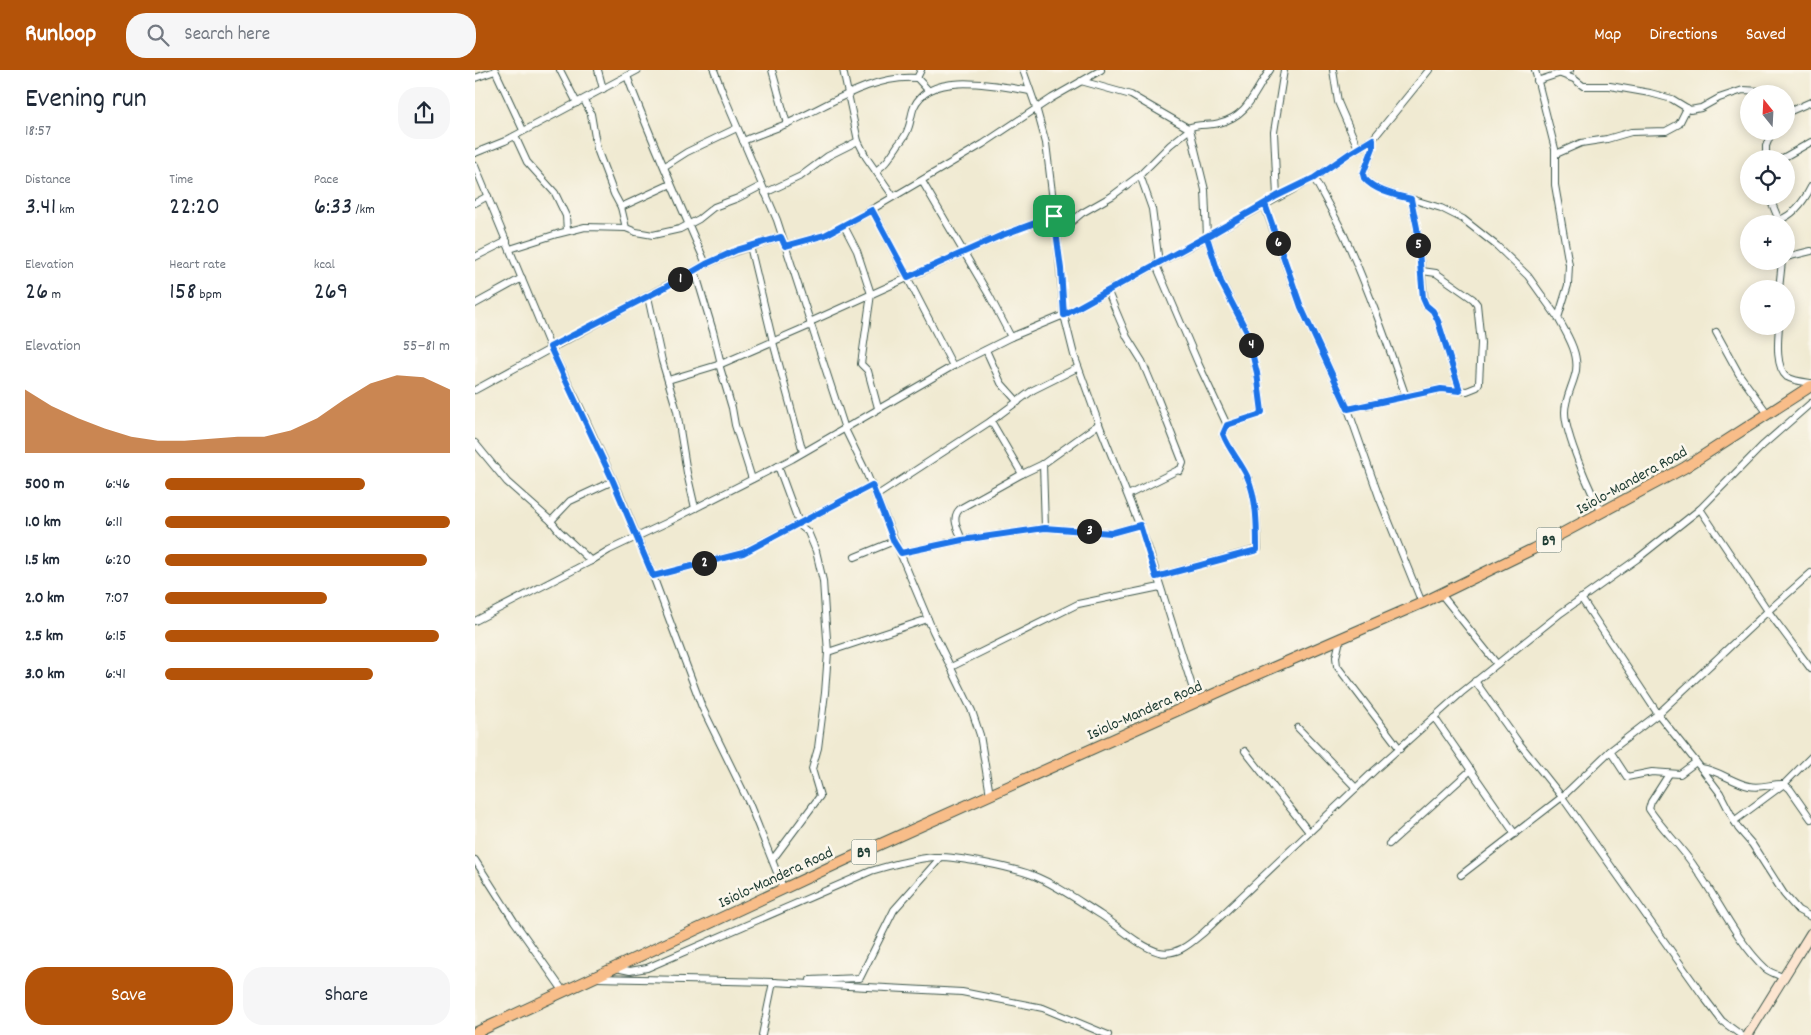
<!DOCTYPE html>
<meta charset="utf-8">
<style>
:root{--surface:#fff;--page:#f6f6f7;--text:#1f2937;--muted:#747a83;--accent:#b45309}
body{margin:0;font-family:Dekko,sans-serif;background:var(--page);color:var(--text);height:100vh;display:flex;flex-direction:column;font-size:19px;white-space:nowrap}
*{box-sizing:border-box;margin:0}
p{font-size:16px;color:var(--muted)}
.icon{flex:none;width:28px;height:28px;fill:none;stroke:currentColor;stroke-width:2;stroke-linecap:round;stroke-linejoin:round}
.map{position:relative;flex:1;overflow:hidden}
.drawer{display:flex;flex-direction:column;background:var(--surface);width:475px}
.drawer>*{flex:none}
.needle{width:32px;rotate:342deg}
.buttons{position:absolute;left:1265px;top:15px;display:grid;gap:10px}
.buttons a{display:grid;place-items:center;width:55px;height:55px;border-radius:50%;background:var(--surface);box-shadow:0 2px 12px #0003;font-size:25px}
.pin{position:absolute;display:grid;place-items:center;width:42px;height:42px;color:#fff;margin:-21px;border-radius:10px;box-shadow:0 2px 8px #0006}
.km{position:absolute;width:25px;height:25px;margin:-12px;border-radius:50%;background:#222;color:#fff;font-size:14px;line-height:25px;text-align:center}
.round{display:grid;place-items:center;flex:none;width:52px;height:52px;border-radius:20px;background:var(--page)}
.overview{display:flex;align-items:center;justify-content:space-between;height:85px;padding:0 25px}
h1{font-size:28px;font-weight:600;line-height:38px}
.figures{display:grid;grid-template-columns:repeat(3,1fr);gap:8px;height:85px;padding:5px 25px}
.figures div{display:grid;align-content:center}
.figures b{font-size:25px;font-weight:600}
.figures small{font-size:14px;font-weight:400}
.figures p{font-size:14px}
.chart{height:140px;padding:10px 25px}
.chart p{display:flex;justify-content:space-between}
.chart svg{width:100%;height:90px;margin-top:5px;fill:var(--accent);opacity:.7}
.action{display:flex;gap:10px;margin-top:auto;padding:10px 25px}
.action a{flex:1;height:58px;border-radius:20px;background:var(--accent);color:#fff;font-size:20px;font-weight:600;line-height:58px;text-align:center}
.action a+a{background:var(--page);color:var(--text)}
ul{padding:0 25px;list-style:none;font-size:16px}
li{display:grid;grid-template-columns:80px 60px 1fr;align-items:center;height:38px}
li i{height:12px;border-radius:6px;background:var(--accent)}
header{display:flex;align-items:center;gap:30px;box-sizing:border-box;height:70px;padding:0 25px;background:var(--accent);color:#fff}
header strong{font-size:24px}
nav{display:flex;gap:28px;margin-inline-start:auto;font-size:18px}
.search{width:350px;height:45px;background:var(--page);display:flex;align-items:center;gap:12px;box-sizing:border-box;padding:0 18px;border-radius:20px;color:var(--muted);font-size:19px}
main{display:flex;flex:1;min-height:0}
.map>svg:first-child{display:block}
.lines{fill:none;stroke-linecap:round;stroke-linejoin:round}
.minor-casing{stroke:#3e574c;stroke-width:8}
.secondary-casing{stroke:#3e574c;stroke-width:11}
.trunk-casing{stroke:#3e574c;stroke-width:12}
.minor{stroke:#fff;stroke-width:6}
.secondary{stroke:#fce5d0;stroke-width:9}
.trunk{stroke:#f8bd89;stroke-width:10}
.route-casing{stroke:#fff;stroke-width:10}
.route{stroke:#1a73e8;stroke-width:6}
.labels{text-anchor:middle;stroke-width:5;stroke-linejoin:round;paint-order:stroke}
.shield{fill:#fbf7ec;stroke:#61756b;stroke-width:1}
.shield-label{font-size:15px;font-weight:bold;fill:#1f3d34}
.street-label{font-size:16px;fill:#1f3d34;stroke:#fbf7ec}
</style>
<header>
<strong>Runloop</strong>
<div class="search"><svg class="icon" aria-label="search" viewBox="0 0 24 24"><circle cx="10" cy="10" r="6"/><path d="M15 15l6 6"/></svg>Search here</div>
<nav><a>Map</a><a>Directions</a><a>Saved</a></nav>
</header>
<main>
<section class="drawer">
<div class="overview"><div><h1>Evening run</h1><p>18:57</p></div><a class="round"><svg class="icon" aria-label="share" viewBox="0 0 24 24"><path d="M12 15V3M7 8l5-5 5 5M5 13v7h14v-7"/></svg></a></div>
<div class="figures">
<div><p>Distance</p><b>3.41<small> km</small></b></div>
<div><p>Time</p><b>22:20</b></div>
<div><p>Pace</p><b>6:33<small> /km</small></b></div>
</div>
<div class="figures">
<div><p>Elevation</p><b>26<small> m</small></b></div>
<div><p>Heart rate</p><b>158<small> bpm</small></b></div>
<div><p>kcal</p><b>269</b></div>
</div>
<div class="chart"><p><span>Elevation</span>55–81 m</p>
<svg viewBox="0 0 160 44" preserveAspectRatio="none"><path d="M0 44V13L10 21L20 27L30 32L40 36L50 38L60 38L70 37L80 36L90 36L100 33L110 27L120 18L130 10L140 6L150 7L160 13V44z"/></svg>
</div>
<ul>
<li><b>500 m</b>6:46<i style="width:70%"></i></li>
<li><b>1.0 km</b>6:11<i style="width:100%"></i></li>
<li><b>1.5 km</b>6:20<i style="width:92%"></i></li>
<li><b>2.0 km</b>7:07<i style="width:57%"></i></li>
<li><b>2.5 km</b>6:15<i style="width:96%"></i></li>
<li><b>3.0 km</b>6:41<i style="width:73%"></i></li>
</ul>
<div class="action"><a>Save</a><a>Share</a></div>
</section>
<div class="map">
<svg width="1336" height="965" viewBox="0 0 1336 965">
<rect width="100%" height="100%" fill="#fbf7ec"/>
<filter id="ink" filterUnits="userSpaceOnUse"><feTurbulence type="fractalNoise" baseFrequency=".02" numOctaves="2"/><feDisplacementMap in="SourceGraphic" scale="10" xChannelSelector="R" yChannelSelector="G"/><feConvolveMatrix kernelMatrix="1 2 1 2 8 2 1 2 1" color-interpolation-filters="sRGB"/></filter>
<filter id="wash" filterUnits="userSpaceOnUse"><feTurbulence type="fractalNoise" baseFrequency=".0096" numOctaves="4" result="noise"/><feDisplacementMap in="SourceGraphic" scale="20" xChannelSelector="R" yChannelSelector="G"/><feGaussianBlur stdDeviation="1.12" result="paint"/><feColorMatrix in="noise" values="0 0 0 0 0 0 0 0 0 0 0 0 0 0 0 0 0 1.4 0 .05"/><feComposite in="paint" operator="in"/></filter>
<g filter="url(#wash)">
<rect width="100%" height="100%" fill="#f0ead2"/>
</g>
<g filter="url(#ink)">
<g class="lines">
<g class="minor-casing">
<g id="minor">
<path d="M20,0L48,60"/>
<path d="M85,0L102,33"/>
<path d="M123,0L128,19"/>
<path d="M239,0L249,26L302,150L370,359L391,402L458,561L497,641L505,665L515,725"/>
<path d="M297,0L312,54"/>
<path d="M368,0L383,71L391,87L418,126"/>
<path d="M548,0L561,37L571,73L582,164L589,245L599,285L624,354L673,477L722,632"/>
<path d="M858,0L863,32L883,78"/>
<path d="M1060,0L1080,79V115L1094,195L1093,215L1083,248C1092,264 1106,286 1100,305C1097,317 1090,329 1090,342C1090,364 1115,422 1127,442"/>
<path d="M1086,4L1099,9L1108,16H1135L1175,23L1197,29L1215,40L1226,38L1244,28L1268,20L1304,22L1305,24"/>
<path d="M152,6C176,70 204,132 231,194"/>
<path d="M0,8L20,1"/>
<path d="M442,8L446,0"/>
<path d="M606,11L656,25L713,58"/>
<path d="M1062,11L1095,0"/>
<path d="M109,30L116,44L122,79L139,124L146,137L151,158L161,162L178,165L205,159L224,149L239,137L263,128L286,116"/>
<path d="M1311,43L1336,32"/>
<path d="M40,66L52,92L80,123L91,146L92,161"/>
<path d="M898,69V78L888,105L889,108C901,121 920,125 936,129L942,158L949,228L950,234L958,241L963,251L985,321"/>
<path d="M268,71C282,65 297,60 311,54C351,37 397,4 442,8L453,20"/>
<path d="M0,83L30,71L163,0"/>
<path d="M1081,84L1106,73L1132,69L1156,62L1191,61L1204,54L1212,38"/>
<path d="M1291,89V76L1297,61"/>
<path d="M1306,89L1336,72"/>
<path d="M0,96L75,277L105,337L146,427L178,506L227,637L274,733L309,820"/>
<path d="M190,96L212,82L262,58"/>
<path d="M401,101C413,92 415,87 423,75C427,70 431,66 433,59C436,52 436,44 439,37C455,0 523,16 555,21"/>
<path d="M665,105L677,139L684,193"/>
<path d="M839,108C849,127 860,146 869,165C893,218 912,272 931,327"/>
<path d="M447,111L514,225L536,267"/>
<path d="M290,123L326,106L353,86L383,71"/>
<path d="M1294,126L1305,153"/>
<path d="M802,127L799,62L809,0"/>
<path d="M936,129L966,138L988,149L1022,176L1053,206L1083,248"/>
<path d="M0,133L13,126"/>
<path d="M789,134L826,237L873,339L904,427L947,533"/>
<path d="M146,137L196,114"/>
<path d="M397,139L478,296"/>
<path d="M1304,150C1319,145 1329,131 1336,117"/>
<path d="M369,156L382,181L396,224L386,294L393,301L403,338"/>
<path d="M582,164L607,143L637,126L665,105L695,75L715,59L713,58C723,53 734,56 744,53C774,46 779,21 795,0"/>
<path d="M275,176L298,272L328,382"/>
<path d="M310,176L350,165L369,156L508,74L577,28L626,0"/>
<path d="M35,179L82,164L110,157L151,158"/>
<path d="M0,187L32,171"/>
<path d="M1311,187L1336,181"/>
<path d="M681,195L723,293L752,355"/>
<path d="M220,201L238,261L246,294"/>
<path d="M1304,219L1307,191"/>
<path d="M633,222L652,267L667,291L683,329L708,393L705,401L703,400L653,425"/>
<path d="M173,227L187,291L202,341L212,403L220,438"/>
<path d="M0,234L47,208"/>
<path d="M335,252L525,166L579,146"/>
<path d="M1304,256C1303,269 1300,298 1312,307C1319,311 1329,312 1336,313"/>
<path d="M1241,262L1264,304L1293,344"/>
<path d="M511,280L526,313L543,332"/>
<path d="M244,294L257,338L260,355L277,409"/>
<path d="M193,310L246,294L336,255"/>
<path d="M0,320L231,194L262,181L306,167"/>
<path d="M873,339L965,319L992,321L1002,317L1004,313L1006,273L1002,234L998,229L961,203L947,201"/>
<path d="M516,351L547,404"/>
<path d="M0,373L32,412L76,451L84,461L116,491"/>
<path d="M568,394L570,458"/>
<path d="M303,396L324,453"/>
<path d="M401,426L516,351L558,320L602,298"/>
<path d="M1225,439L1293,541L1183,644L1226,698C1243,700 1257,712 1274,716C1286,719 1298,713 1309,714L1315,719L1336,749"/>
<path d="M76,451L95,431L138,411"/>
<path d="M487,470C483,459 475,447 486,438L547,404L568,394L624,354"/>
<path d="M426,483L487,470L570,458L636,463L665,455"/>
<path d="M380,487L419,471"/>
<path d="M1336,503L1293,541L1336,599"/>
<path d="M178,506L267,483L397,415"/>
<path d="M681,507L783,479C782,456 782,428 772,406C765,391 754,379 748,365L752,355L783,345L787,342L782,303L772,262L746,211L732,167L730,120L715,59"/>
<path d="M966,524L1022,594"/>
<path d="M0,551L116,491L134,480L191,453L317,389L478,296L536,267L589,245L839,108L875,83L898,69L954,0"/>
<path d="M865,570L861,587L862,596L925,679"/>
<path d="M353,582L453,549"/>
<path d="M476,597L603,534L685,517"/>
<path d="M1000,611L1044,673L1087,727L1231,930L1247,951L1266,965"/>
<path d="M959,647L1040,764"/>
<path d="M823,658L881,718"/>
<path d="M770,681L834,762"/>
<path d="M1135,681L1152,707L1177,702L1205,704L1221,692"/>
<path d="M1226,698L1245,723L1263,758L1277,774L1309,824L1323,840L1336,847"/>
<path d="M1194,704L1176,732L1174,739C1187,759 1206,776 1219,796C1243,829 1261,871 1291,899C1296,903 1303,905 1308,907"/>
<path d="M1259,751L1309,714L1336,687"/>
<path d="M914,774L996,700"/>
<path d="M298,789L345,726L337,699L343,678L350,623L353,582L350,542L348,511L341,481L333,462L323,454"/>
<path d="M0,790L39,851L89,922"/>
<path d="M986,805L1087,727L1135,681L1183,644L1106,528"/>
<path d="M141,898L155,901L172,898L396,801C416,795 438,789 459,787C482,786 535,797 557,805C582,815 604,831 626,845C643,856 665,877 684,882C702,886 715,874 728,863L900,700L986,623L1086,543L1162,489L1225,439L1287,376L1336,333"/>
<path d="M121,908L298,912L487,922L568,938L633,965"/>
<path d="M335,910L385,908L419,840L466,787"/>
<path d="M287,965L298,912H300"/>
</g>
</g>
<g class="secondary-casing">
<path id="secondary" d="M1273,965L1336,863"/>
</g>
<g class="trunk-casing">
<path id="trunk" d="M0,963L368,791L779,606L947,533L1058,479L1209,398L1336,316"/>
</g>
<use href="#minor" class="minor"/>
<use href="#secondary" class="secondary"/>
<use href="#trunk" class="trunk"/>
</g>
</g>
<g class="lines" filter="url(#ink)">
<g class="route-casing">
<path id="route" d="M579,146L525,166L433,207L397,140L350,165L310,176L306,167L262,180L231,194L187,219L75,277L138,411L178,506L268,483L397,415L419,472L426,483L487,470L570,458L636,463L665,455L681,507L782,480C782,456 782,428 772,406C765,391 754,380 748,364L752,355L783,345L787,342L782,303L772,262L746,212L732,167L802,126L839,108L875,83L898,69V78L888,104L889,108C900,121 920,125 936,129L942,158L948,228L951,235L958,241L963,251L985,321L966,319L873,339L826,237L790,134L589,245L586,199L579,146"/>
</g>
<use href="#route" class="route"/>
</g>
<g class="labels">
<g class="shield">
<rect x="1061.5" y="457.5" width="25" height="25" rx="4"/>
<rect x="376.5" y="769.5" width="25" height="25" rx="4"/>
</g>
<g class="shield-label">
<text x="1074" y="475">B9</text>
<text x="389" y="787">B9</text>
</g>
<g class="street-label">
<text transform="translate(1156 409) rotate(-29)" y="6">Isiolo-Mandera Road</text>
<text transform="translate(669 639) rotate(-24)" y="6">Isiolo-Mandera Road</text>
<text transform="translate(300 806) rotate(-25)" y="6">Isiolo-Mandera Road</text>
</g>
</g>
</svg>
<div class="buttons">
<a><svg class="needle" viewBox="-14 -14 28 28"><path d="M0-13l5 13h-10z" fill="#e53935"/><path d="M0 13l5-13h-10z" fill="#747a83"/></svg></a>
<a><svg class="icon" aria-label="locate" viewBox="0 0 24 24"><circle cx="12" cy="12" r="6"/><path d="M12 2v4M12 18v4M2 12h4M18 12h4"/></svg></a>
<a>+</a>
<a>−</a>
</div>
<div class="pin" style="left:579px;top:146px;background:#1e9e55"><svg class="icon" aria-label="arrive" viewBox="0 0 24 24"><path d="M6 21V4h12l-3 4 3 4H6"/></svg></div>
<b class="km" style="left:205px;top:209px">1</b>
<b class="km" style="left:229px;top:493px">2</b>
<b class="km" style="left:614px;top:461px">3</b>
<b class="km" style="left:776px;top:275px">4</b>
<b class="km" style="left:943px;top:175px">5</b>
<b class="km" style="left:803px;top:173px">6</b>
</div>
</main>
